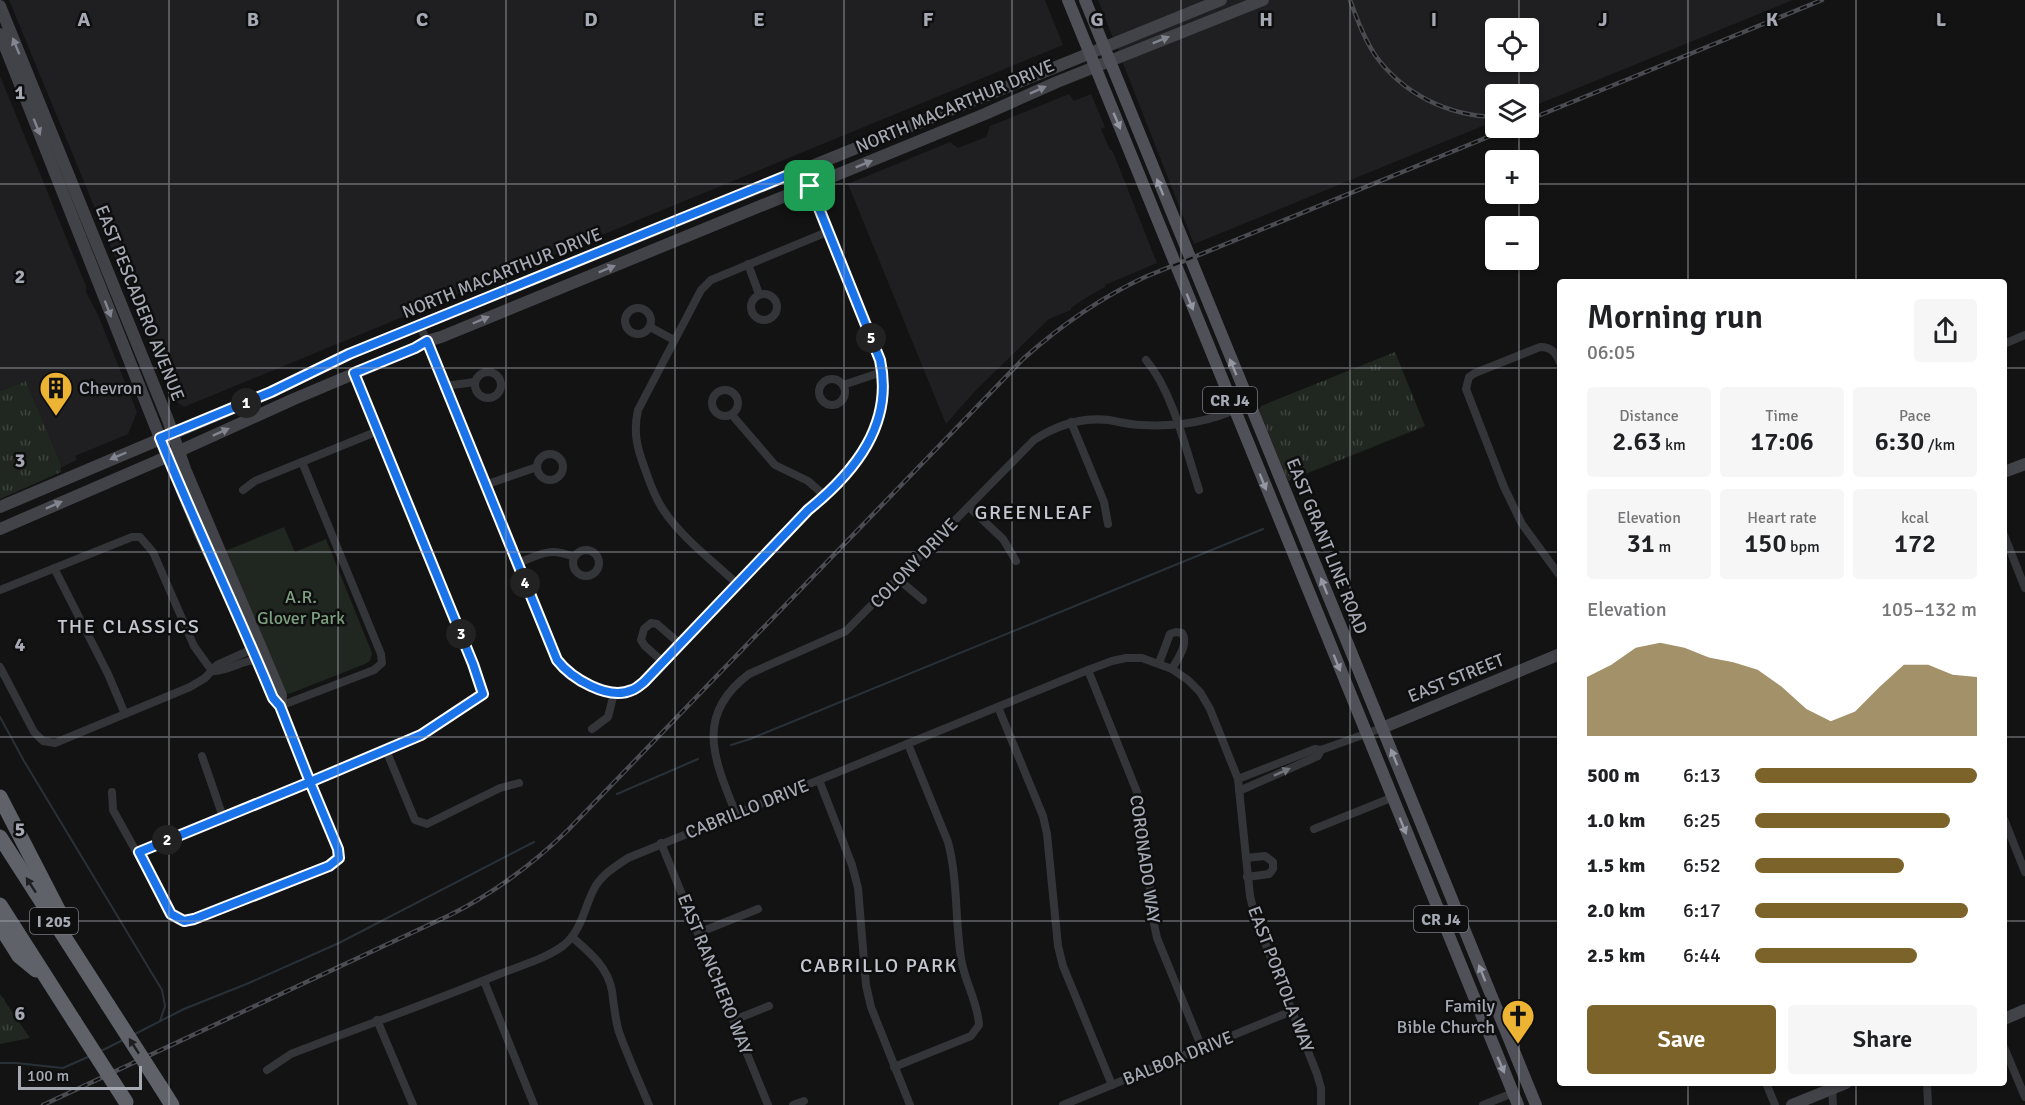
<!DOCTYPE html>
<meta charset="utf-8">
<style>
:root{--surface:#fff;--page:#f6f6f6;--text:#202124;--muted:#757577;--accent:#7c632a}
body{margin:0;font-family:Signika,sans-serif;background:var(--page);color:var(--text);height:100vh;display:flex;flex-direction:column;font-size:22px;white-space:nowrap}
*{box-sizing:border-box;margin:0}
p{font-size:20px;color:var(--muted)}
.icon{flex:none;width:33px;height:33px;fill:none;stroke:currentColor;stroke-width:2;stroke-linecap:round;stroke-linejoin:round}
.map{position:relative;flex:1;overflow:hidden}
.details{position:absolute;left:1557px;top:279px;width:450px;height:807px;display:flex;flex-direction:column;background:var(--surface);border-radius:6px;box-shadow:0 2px 4px #0004}
.details>*{flex:none}
.fabs{position:absolute;left:1485px;top:18px;display:grid;gap:12px}
.fabs a{display:grid;place-items:center;width:54px;height:54px;border-radius:6px;background:var(--surface);box-shadow:0 2px 4px #0004;font-size:30px}
.scale{position:absolute;left:18px;bottom:15px;width:124px;box-sizing:border-box;padding-left:6px;border:3px solid #a5a9b4;border-top:0;font-size:16px;line-height:21px;white-space:nowrap;color:#a5a9b4;-webkit-text-stroke:4px #0e0e0f;paint-order:stroke}
.pin{position:absolute;display:grid;place-items:center;width:51px;height:51px;color:#fff;margin:-26px;border-radius:12px;box-shadow:0 3px 9px #0006}
.km{position:absolute;width:30px;height:30px;margin:-15px;border-radius:50%;background:#222;color:#fff;font-size:16px;line-height:30px;text-align:center}
.round{display:grid;place-items:center;flex:none;width:63px;height:63px;border-radius:6px;background:var(--page)}
.head{display:flex;align-items:center;justify-content:space-between;height:102px;padding:0 30px}
h1{font-size:33px;font-weight:600;line-height:45px}
.metrics{display:grid;grid-template-columns:repeat(3,1fr);gap:9px;height:102px;padding:6px 30px}
.metrics div{display:grid;align-content:center;border-radius:6px;background:var(--page);text-align:center}
.metrics b{font-size:26px;font-weight:600}
.metrics small{font-size:16px;font-weight:400}
.metrics p{font-size:16px}
.chart{height:168px;padding:12px 30px}
.chart p{display:flex;justify-content:space-between}
.chart svg{width:100%;height:108px;margin-top:6px;fill:var(--accent);opacity:.7}
.cta{display:flex;gap:12px;margin-top:auto;padding:12px 30px}
.cta a{flex:1;height:69px;border-radius:6px;background:var(--accent);color:#fff;font-size:24px;font-weight:600;line-height:69px;text-align:center}
.cta a+a{background:var(--page);color:var(--text)}
ul{padding:0 30px;list-style:none;font-size:20px}
li{display:grid;grid-template-columns:96px 72px 1fr;align-items:center;height:45px}
li i{height:15px;border-radius:8px;background:var(--accent)}
.map>svg:first-child{display:block}
.built{fill:#1f1f21;fill-rule:evenodd}
.grass{fill:url(#grass-tufts)}
.park{fill:#1f2720}
.lines{fill:none;stroke-linecap:round;stroke-linejoin:round}
.stream{stroke:#293138;stroke-width:2}
.street{stroke:#343539;stroke-width:8}
.secondary{stroke:#424349;stroke-width:12}
.primary{stroke:#505158;stroke-width:12}
.highway{stroke:#60626a;stroke-width:15}
.rail-casing{stroke:#4b4c52;stroke-width:4.5}
.rail{stroke:#0e0e0f;stroke-width:2;stroke-dasharray:7;stroke-linecap:butt}
.highway-bridge{stroke:#60626a;stroke-width:15}
.oneway{fill:#82858f}
.oneway2{fill:#9497a2}
.oneway3{fill:#72757d}
.oneway4{fill:#1e1f21}
.route-casing{stroke:#fff;stroke-width:12}
.route{stroke:#1a73e8;stroke-width:8}
.grid{fill:none;stroke:#a5a9b4;stroke-width:1.5;stroke-opacity:0.55}
.labels{text-anchor:middle;stroke-width:5;stroke-linejoin:round;paint-order:stroke}
.shield{fill:#0e0e0f;stroke:#787a82;stroke-width:1.5}
.shield-label{font-size:16px;font-weight:bold;fill:#a5a9b4}
.street-label{font-size:18px;fill:#a5a9b4;stroke:#0e0e0f}
.poi-label{font-size:18px;fill:#a5a9b4;stroke:#0e0e0f;text-anchor:start}
.park-label{font-size:18px;fill:#7c9f7f;stroke:#0e0e0f}
.neighbourhood-label{font-size:20px;letter-spacing:1.5px;fill:#c5c8d1;stroke:#0e0e0f}
.grid-label{font-size:20px;text-anchor:middle;font-weight:bold;fill:#a5a9b4;stroke:#0e0e0f;stroke-width:5;stroke-linejoin:round;paint-order:stroke}
</style>
<div class="map">
<svg width="2025" height="1105" viewBox="0 0 2025 1105">
<defs>
<pattern id="grass-tufts" width="24" height="20" patternUnits="userSpaceOnUse" patternTransform="scale(1.5)"><rect width="24" height="20" fill="#1f2720"/><path d="M3 7l-1-3M5 7V3M7 7l1-3M15 17l-1-3M17 17v-4M19 17l1-3" fill="none" stroke="#3d443e"/></pattern>
</defs>
<rect width="100%" height="100%" fill="#131314"/>
<g class="built">
<path d="M9,0H1045L1063,45L184,407L174,400Z"/>
<path d="M1098,0H1793L1529,108L1528,94H1496L1495,121L1194,244ZM1496,28H1528V62H1496Z"/>
<path d="M0,76L86,286V292L98,315L137,412L128,434L75,456L77,460L62,467L26,381L0,391Z"/>
<path d="M1069,94L1074,101L1091,94L1105,127L1101,129L1110,150H1112L1115,157L1157,263L1105,285V287L1087,297L1071,308V310L1049,319L975,391L946,424L848,184L950,142L958,148L986,137L990,126Z"/>
</g>
<g class="grass">
<path d="M1395,352L1425,426L1288,481L1259,410L1261,406Z"/>
<path d="M26,381L62,467L60,468L61,472L0,499V391Z"/>
<path d="M0,994L30,1038L0,1044Z"/>
</g>
<path class="park" d="M284,527L295,552L326,539L372,653L370,661L365,664L289,694L286,693L225,551Z"/>
<g class="lines">
<g class="stream">
<path d="M0,717L24,761L162,990L165,1006L160,1021"/>
<path d="M731,745L750,739L1263,529"/>
<path d="M617,794L698,759"/>
<path d="M133,1035L184,1009L249,983L339,943L534,842"/>
<path d="M101,1051L123,1040"/>
<path d="M0,1063H16L63,1068L90,1056"/>
</g>
<g class="street">
<path d="M748,264L759,294"/>
<circle cx="764" cy="307" r="13"/>
<circle cx="638" cy="321" r="13"/>
<path d="M420,325L557,660C571,678 608,701 632,690C636,689 640,685 644,682L808,510C851,474 894,424 881,364C875,339 861,315 852,292C835,251 820,210 803,169"/>
<path d="M650,327L674,340"/>
<path d="M2004,344L2025,335"/>
<path d="M1146,360C1173,392 1186,450 1199,490"/>
<path d="M1560,363C1556,352 1551,347 1540,347L1475,373L1469,377L1466,389L1504,487L1522,524L1560,576"/>
<circle cx="488" cy="385" r="13"/>
<circle cx="832" cy="392" r="13"/>
<path d="M843,385L882,372"/>
<path d="M445,386L475,382"/>
<circle cx="725" cy="403" r="13"/>
<path d="M732,415L775,465L808,481L825,496"/>
<path d="M1071,422L1104,502L1108,524"/>
<circle cx="550" cy="467" r="13"/>
<path d="M485,485L537,467"/>
<path d="M243,490L255,481L378,431"/>
<path d="M969,507L1003,539L1016,561"/>
<path d="M2004,535L2025,588"/>
<circle cx="586" cy="563" r="13"/>
<path d="M518,563C542,554 548,547 574,557"/>
<path d="M54,568L108,674L125,714"/>
<path d="M898,579L923,600"/>
<path d="M737,584C713,561 683,539 664,511C655,498 650,484 645,469C637,448 633,432 638,410L701,290L711,280L827,232"/>
<path d="M0,590L132,537H140L153,552L194,646L212,671"/>
<path d="M663,662L645,646L641,640L644,629L651,623L657,624L680,644"/>
<path d="M1159,663L1170,634L1176,632L1182,633C1189,644 1178,658 1172,669"/>
<path d="M0,667L34,732L43,741L55,743L190,687L205,678L217,665L246,652L251,646"/>
<path d="M1088,670L1137,792L1143,818L1153,919L1157,938L1202,1048"/>
<path d="M212,671C228,672 241,660 257,660"/>
<path d="M998,707L1043,816L1047,834L1058,946L1063,966L1112,1085"/>
<path d="M592,729L608,717L614,693"/>
<path d="M386,750L415,820L427,824L500,788L519,783"/>
<path d="M202,756L223,817"/>
<path d="M1238,779L1315,749L1321,750L1382,728"/>
<path d="M819,780L852,865L858,888L866,985L871,1007L910,1105"/>
<path d="M1239,791L1309,760L1318,756L1321,750"/>
<path d="M112,792L113,810L171,914L184,921L194,919L329,866L339,858L338,849L310,782L280,706L374,670L382,663L381,654L302,462"/>
<path d="M736,814C715,761 693,716 749,674L846,631L1034,440C1057,425 1082,417 1109,420C1120,422 1130,425 1141,425C1179,427 1216,422 1249,402"/>
<path d="M2004,819L2025,872"/>
<path d="M1314,829L1391,798"/>
<path d="M661,843L768,1105"/>
<path d="M139,852L421,735L482,694L473,664L354,373"/>
<path d="M1246,858L1265,856L1273,862V869L1269,874L1247,877"/>
<path d="M698,933L758,909"/>
<path d="M572,937C589,952 608,967 612,991C614,1005 615,1019 619,1032C628,1057 639,1081 649,1105"/>
<path d="M484,981L534,1105"/>
<path d="M377,1020L413,1105"/>
<path d="M734,1020L769,1006"/>
<path d="M2004,1047L2025,1097"/>
<path d="M894,1067L971,1036L979,1025C978,1002 964,981 961,958C955,920 958,880 948,842L908,744"/>
<path d="M267,1070L291,1054C360,1027 430,1003 497,975C519,966 546,959 564,945C582,930 584,908 594,889C601,875 616,866 628,858L1088,670L1112,661L1126,658H1142L1172,669L1188,680L1200,692L1210,709L1238,779L1250,896L1256,920L1317,1074L1321,1088V1105"/>
<path d="M1766,1083L1775,1105"/>
<path d="M1927,1083L1928,1105"/>
<path d="M1832,1088L1833,1105"/>
<path d="M793,1105L804,1101"/>
<path d="M1063,1105L1292,1011"/>
<path d="M1483,1105L1513,1093"/>
</g>
<g class="secondary">
<path d="M0,6L168,420L185,469L281,695L280,706"/>
<path d="M0,34L160,438L200,534L242,624"/>
<path d="M2004,472L2025,464"/>
<path d="M0,507L271,392L349,354L1221,0"/>
<path d="M0,529L155,462L294,399L415,348L427,341L441,337L985,114L1057,82L1263,0"/>
<path d="M1382,728L1560,654"/>
<path d="M2004,1019L2025,1010"/>
<path d="M1792,1105L1846,1083"/>
</g>
<g class="primary">
<path d="M1068,0L1518,1105"/>
<path d="M1085,0L1536,1105"/>
</g>
<g class="highway">
<path d="M0,797L68,929"/>
<path d="M0,837L108,1005"/>
<path d="M0,905L74,1021"/>
<path d="M0,926L19,956L36,970"/>
<path d="M160,1086L172,1105"/>
</g>
<g class="rail-casing">
<g id="rail">
<path d="M1350,0C1357,19 1364,38 1375,55C1403,94 1448,116 1496,117"/>
<path d="M1528,120L1822,0"/>
<path d="M43,1105L450,915C494,893 533,864 568,830L1023,359C1060,326 1100,298 1145,277L1510,128"/>
</g>
</g>
<use href="#rail" class="rail"/>
<g class="highway-bridge">
<path d="M108,1005L160,1086"/>
<path d="M74,1021L126,1102"/>
</g>
</g>
<defs><path id="oneway-solid" d="M-6-.8H1V-3.2L6.5 0L1 3.2V.8H-6Z" transform="scale(1.5)"/></defs>
<g class="oneway">
<use href="#oneway-solid" transform="translate(1161 40) rotate(-22)"/>
<use href="#oneway-solid" transform="translate(16 46) rotate(-112)"/>
<use href="#oneway-solid" transform="translate(1038 90) rotate(-24)"/>
<use href="#oneway-solid" transform="translate(37 127) rotate(68)"/>
<use href="#oneway-solid" transform="translate(864 164) rotate(-22)"/>
<use href="#oneway-solid" transform="translate(607 269) rotate(-22)"/>
<use href="#oneway-solid" transform="translate(108 309) rotate(69)"/>
<use href="#oneway-solid" transform="translate(481 320) rotate(-23)"/>
<use href="#oneway-solid" transform="translate(221 432) rotate(-24)"/>
<use href="#oneway-solid" transform="translate(118 456) rotate(157)"/>
<use href="#oneway-solid" transform="translate(54 505) rotate(-24)"/>
</g>
<g class="oneway2">
<use href="#oneway-solid" transform="translate(1117 121) rotate(67)"/>
<use href="#oneway-solid" transform="translate(1160 187) rotate(-112)"/>
<use href="#oneway-solid" transform="translate(1190 302) rotate(68)"/>
<use href="#oneway-solid" transform="translate(1233 367) rotate(-113)"/>
<use href="#oneway-solid" transform="translate(1263 482) rotate(68)"/>
<use href="#oneway-solid" transform="translate(1324 586) rotate(-112)"/>
<use href="#oneway-solid" transform="translate(1337 663) rotate(68)"/>
<use href="#oneway-solid" transform="translate(1394 757) rotate(-112)"/>
<use href="#oneway-solid" transform="translate(1403 826) rotate(68)"/>
<use href="#oneway-solid" transform="translate(1482 973) rotate(-112)"/>
<use href="#oneway-solid" transform="translate(1501 1065) rotate(67)"/>
</g>
<use class="oneway3" href="#oneway-solid" transform="translate(1282 772) rotate(-24)"/>
<g class="oneway4">
<use href="#oneway-solid" transform="translate(31 885) rotate(-123)"/>
<use href="#oneway-solid" transform="translate(134 1046) rotate(-123)"/>
</g>
<g class="lines">
<g class="route-casing">
<path id="route" d="M810,186L803,169L349,354L271,392L160,438C196,526 237,611 273,698L280,706L310,782L139,852L171,914L184,921L194,919L329,866L339,858L338,849L310,782L421,735L483,694L473,664L354,373L415,348L427,341L557,660C571,678 608,701 632,690C636,689 640,685 644,682L808,510C855,472 894,424 880,360L810,186"/>
</g>
<use href="#route" class="route"/>
</g>
<path class="grid" d="M169,0V1105M338,0V1105M506,0V1105M675,0V1105M844,0V1105M1012,0V1105M1181,0V1105M1350,0V1105M1519,0V28M1688,0V282M1856,0V282M1519,62V94M1519,128V160M0,184H1496M1528,184H2025M1519,194V226M1519,260V1105M0,368H1560M2004,368H2025M0,552H1560M2004,552H2025M0,737H1560M2004,737H2025M0,921H1560M2004,921H2025M1688,1083V1105M1856,1083V1105"/>
<defs>
<g id="building-pin" transform="scale(1.725)"><path d="M0 17L-7.5 6A9.5 9.5 0 1 1 7.5 6Z" fill="#edb332" stroke="#0e0e0f"/><path d="M-4-6H4V6H1V3H-1V6H-4ZM-2.5-4.3h1.7v1.8h-1.7ZM.8-4.3h1.7v1.8H.8ZM-2.5-1h1.7V.8h-1.7ZM.8-1h1.7V.8H.8Z" fill="#111"/></g>
<g id="church-pin" transform="scale(1.725)"><path d="M0 17L-7.5 6A9.5 9.5 0 1 1 7.5 6Z" fill="#edb332" stroke="#0e0e0f"/><path d="M-1.2-6h2.4v3.5h3.3v2.4h-3.3V6h-2.4V-.1h-3.3v-2.4h3.3Z" fill="#111"/></g>
</defs>
<g fill-rule="evenodd">
<use href="#building-pin" x="56" y="388"/>
<use href="#church-pin" x="1518" y="1016"/>
</g>
<g class="labels">
<g class="shield">
<rect x="1203" y="387" width="54" height="26" rx="4.5"/>
<rect x="1414" y="906" width="54" height="26" rx="4.5"/>
<rect x="30" y="908" width="48" height="26" rx="4.5"/>
</g>
<g class="shield-label">
<text x="1230" y="406">CR J4</text>
<text x="1441" y="925">CR J4</text>
<text x="54" y="927">I 205</text>
</g>
<g class="street-label">
<text transform="translate(955 106) rotate(-23)" y="6">NORTH MACARTHUR DRIVE</text>
<text transform="translate(502 273) rotate(-22)" y="6">NORTH MACARTHUR DRIVE</text>
<text transform="translate(140 303) rotate(68)" y="6">EAST PESCADERO AVENUE</text>
<text transform="translate(1327 546) rotate(68)" y="6">EAST GRANT LINE ROAD</text>
<text transform="translate(914 563) rotate(-46)" y="6">COLONY DRIVE</text>
<text transform="translate(1456 678) rotate(-22)" y="6">EAST STREET</text>
<text transform="translate(747 809) rotate(-22)" y="6">CABRILLO DRIVE</text>
<text transform="translate(1145 859) rotate(82)" y="6">CORONADO WAY</text>
<text transform="translate(715 974) rotate(68)" y="6">EAST RANCHERO WAY</text>
<text transform="translate(1281 979) rotate(69)" y="6">EAST PORTOLA WAY</text>
<text transform="translate(1178 1058) rotate(-22)" y="6">BALBOA DRIVE</text>
</g>
<g class="poi-label">
<text x="79" y="394">Chevron</text>
<text x="1495" y="1012" text-anchor="end">Family<tspan x="1495" dy="21">Bible Church</tspan></text>
</g>
<g class="park-label">
<text x="301" y="603">A.R.<tspan x="301" dy="21">Glover Park</tspan></text>
</g>
<g class="neighbourhood-label">
<text x="1034" y="519">GREENLEAF</text>
<text x="129" y="633">THE CLASSICS</text>
<text x="879" y="972">CABRILLO PARK</text>
</g>
</g>
<g class="grid-label">
<text x="84" y="26">A</text>
<text x="253" y="26">B</text>
<text x="422" y="26">C</text>
<text x="591" y="26">D</text>
<text x="759" y="26">E</text>
<text x="928" y="26">F</text>
<text x="1097" y="26">G</text>
<text x="1266" y="26">H</text>
<text x="1434" y="26">I</text>
<text x="1603" y="26">J</text>
<text x="1772" y="26">K</text>
<text x="1941" y="26">L</text>
<text x="20" y="99">1</text>
<text x="20" y="283">2</text>
<text x="20" y="467">3</text>
<text x="20" y="651">4</text>
<text x="20" y="836">5</text>
<text x="20" y="1020">6</text>
</g>
</svg>
<div class="fabs">
<a><svg class="icon" aria-label="locate" viewBox="0 0 24 24"><circle cx="12" cy="12" r="6"/><path d="M12 2v4M12 18v4M2 12h4M18 12h4"/></svg></a>
<a><svg class="icon" aria-label="layers" viewBox="0 0 24 24"><path d="M12 4l9 5-9 5-9-5zM3 14l9 5 9-5"/></svg></a>
<a>+</a>
<a>−</a>
</div>
<div class="scale">100 m</div>
<div class="pin" style="left:810px;top:186px;background:#1e9e55"><svg class="icon" aria-label="arrive" viewBox="0 0 24 24"><path d="M6 21V4h12l-3 4 3 4H6"/></svg></div>
<b class="km" style="left:246px;top:403px">1</b>
<b class="km" style="left:167px;top:840px">2</b>
<b class="km" style="left:461px;top:634px">3</b>
<b class="km" style="left:525px;top:583px">4</b>
<b class="km" style="left:871px;top:338px">5</b>
<section class="details">
<div class="head"><div><h1>Morning run</h1><p>06:05</p></div><a class="round"><svg class="icon" aria-label="share" viewBox="0 0 24 24"><path d="M12 15V3M7 8l5-5 5 5M5 13v7h14v-7"/></svg></a></div>
<div class="metrics">
<div><p>Distance</p><b>2.63<small> km</small></b></div>
<div><p>Time</p><b>17:06</b></div>
<div><p>Pace</p><b>6:30<small> /km</small></b></div>
</div>
<div class="metrics">
<div><p>Elevation</p><b>31<small> m</small></b></div>
<div><p>Heart rate</p><b>150<small> bpm</small></b></div>
<div><p>kcal</p><b>172</b></div>
</div>
<div class="chart"><p><span>Elevation</span>105–132 m</p>
<svg viewBox="0 0 160 44" preserveAspectRatio="none"><path d="M0 44V20L10 15L20 8L30 6L40 8L50 12L60 14L70 17L80 24L90 33L100 38L110 34L120 24L130 15L140 15L150 19L160 20V44z"/></svg>
</div>
<ul>
<li><b>500 m</b>6:13<i style="width:100%"></i></li>
<li><b>1.0 km</b>6:25<i style="width:88%"></i></li>
<li><b>1.5 km</b>6:52<i style="width:67%"></i></li>
<li><b>2.0 km</b>6:17<i style="width:96%"></i></li>
<li><b>2.5 km</b>6:44<i style="width:73%"></i></li>
</ul>
<div class="cta"><a>Save</a><a>Share</a></div>
</section>
</div>
